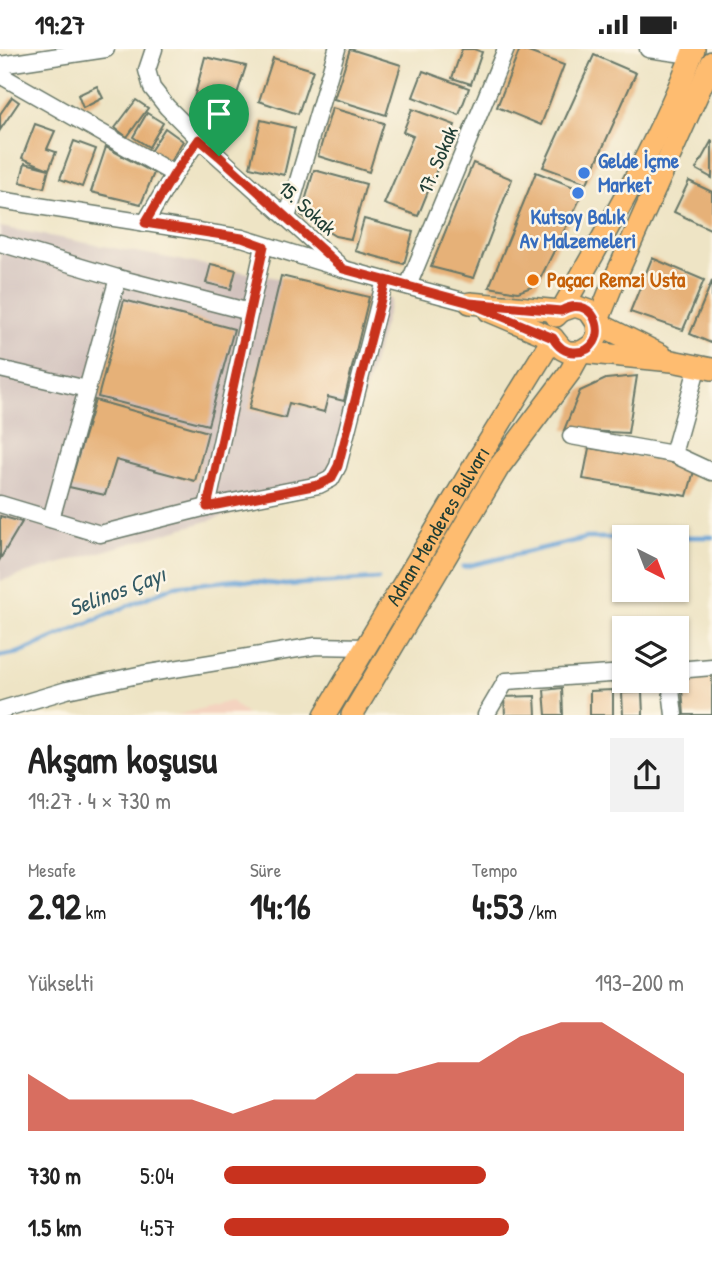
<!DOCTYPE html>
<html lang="tr">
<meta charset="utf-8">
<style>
:root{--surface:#fff;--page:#f2f2f2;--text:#222;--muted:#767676;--accent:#c8321e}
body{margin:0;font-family:"Patrick Hand",sans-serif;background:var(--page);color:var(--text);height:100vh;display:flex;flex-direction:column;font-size:26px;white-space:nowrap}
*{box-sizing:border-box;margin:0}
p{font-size:23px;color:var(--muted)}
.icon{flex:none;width:38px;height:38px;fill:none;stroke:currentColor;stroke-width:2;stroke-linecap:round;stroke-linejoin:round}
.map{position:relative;height:666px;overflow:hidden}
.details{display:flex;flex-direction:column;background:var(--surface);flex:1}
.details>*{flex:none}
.needle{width:46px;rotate:138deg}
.controls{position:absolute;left:612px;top:476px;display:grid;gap:14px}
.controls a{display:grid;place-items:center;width:77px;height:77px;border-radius:0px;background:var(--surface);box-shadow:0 2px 5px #0004;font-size:35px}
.pin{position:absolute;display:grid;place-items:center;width:60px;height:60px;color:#fff;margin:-72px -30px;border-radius:50% 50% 50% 0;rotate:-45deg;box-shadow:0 0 7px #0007}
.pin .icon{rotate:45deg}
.round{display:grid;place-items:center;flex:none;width:74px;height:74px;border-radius:0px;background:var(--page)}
.headline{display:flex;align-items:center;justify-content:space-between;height:119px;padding:0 28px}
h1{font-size:38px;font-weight:800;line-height:52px}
.stats{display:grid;grid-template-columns:repeat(3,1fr);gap:10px;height:119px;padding:7px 28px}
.stats div{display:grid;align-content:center}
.stats b{font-size:35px;font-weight:800}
.stats small{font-size:19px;font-weight:400}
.stats p{font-size:19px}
.chart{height:196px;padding:14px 28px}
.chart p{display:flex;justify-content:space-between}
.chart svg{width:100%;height:126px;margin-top:7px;fill:var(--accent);opacity:.7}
ul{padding:0 28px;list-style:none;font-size:23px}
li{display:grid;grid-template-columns:112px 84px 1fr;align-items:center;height:52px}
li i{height:18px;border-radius:9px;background:var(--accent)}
.status{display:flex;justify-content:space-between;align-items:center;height:49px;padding:0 35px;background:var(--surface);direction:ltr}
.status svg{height:19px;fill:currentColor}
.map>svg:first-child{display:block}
.built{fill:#f4d3c0}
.industrial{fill:#d0c0bc}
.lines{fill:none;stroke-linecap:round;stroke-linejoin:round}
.stream{stroke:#66a2d7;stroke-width:4.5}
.building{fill:#e6b178}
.minor-casing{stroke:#677767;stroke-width:19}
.major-casing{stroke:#677767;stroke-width:24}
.minor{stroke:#fff;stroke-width:16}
.major{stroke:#febc70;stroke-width:21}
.route-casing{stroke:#fff;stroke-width:14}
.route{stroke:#c8321e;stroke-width:9}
.shop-dot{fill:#3f7fe0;stroke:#fcf5e5;stroke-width:2.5}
.food-dot{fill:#e8710a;stroke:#fcf5e5;stroke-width:2.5}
.labels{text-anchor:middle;stroke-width:5;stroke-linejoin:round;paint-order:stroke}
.street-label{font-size:21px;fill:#1f3d34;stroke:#fcf5e5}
.shop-label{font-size:21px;font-weight:bold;fill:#366cbe;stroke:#fcf5e5;text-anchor:start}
.food-label{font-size:21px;font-weight:bold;fill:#c56008;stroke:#fcf5e5;text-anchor:start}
.water-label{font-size:23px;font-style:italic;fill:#345b65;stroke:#fcf5e5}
</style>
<div class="status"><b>19:27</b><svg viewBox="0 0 49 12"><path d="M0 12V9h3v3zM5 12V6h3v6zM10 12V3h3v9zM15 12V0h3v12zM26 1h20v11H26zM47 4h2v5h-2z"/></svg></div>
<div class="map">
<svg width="712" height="666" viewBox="0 0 712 666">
<rect width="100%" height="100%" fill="#fcf5e5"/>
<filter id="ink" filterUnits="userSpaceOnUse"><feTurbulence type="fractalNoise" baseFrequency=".0143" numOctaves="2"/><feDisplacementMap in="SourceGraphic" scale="14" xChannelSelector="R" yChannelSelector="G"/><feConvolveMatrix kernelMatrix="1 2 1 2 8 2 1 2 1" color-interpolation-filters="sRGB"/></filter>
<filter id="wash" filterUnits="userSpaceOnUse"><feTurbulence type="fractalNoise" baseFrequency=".00686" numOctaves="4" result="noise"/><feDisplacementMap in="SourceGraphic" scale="28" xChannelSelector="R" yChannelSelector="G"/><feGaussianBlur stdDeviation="1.57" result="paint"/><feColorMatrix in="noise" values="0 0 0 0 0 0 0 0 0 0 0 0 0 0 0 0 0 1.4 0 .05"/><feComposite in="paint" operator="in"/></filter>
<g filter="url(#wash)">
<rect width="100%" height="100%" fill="#eee4c5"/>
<path class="built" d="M231,652L247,666H177Z"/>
<path class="industrial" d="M0,178L391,250L339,434L0,532Z"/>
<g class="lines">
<g class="stream">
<path d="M677,488H712"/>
<path d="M463,518L587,489H625"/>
<path d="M0,607L18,604L174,537L236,531L285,536L378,530"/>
</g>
</g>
<g id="blocks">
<g class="building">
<path d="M350,0L401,16L386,66L334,50Z"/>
<path d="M462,0H474L482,3L471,35L452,29Z"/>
<path d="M520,0L564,16L541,76L497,58Z"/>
<path d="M594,6L636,24L587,134L543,118Z"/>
<path d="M205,8L246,17L224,86L190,64Z"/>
<path d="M273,9L313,21L298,65L259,52Z"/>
<path d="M423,22L469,39L459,66L413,48Z"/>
<path d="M97,37L103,49L83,59L78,46Z"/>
<path d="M12,48L19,53L0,81V65Z"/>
<path d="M136,51L148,59L127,88L115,79Z"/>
<path d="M332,59L384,74L369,123L318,107Z"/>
<path d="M412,60L455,76L418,167L384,155L413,87L403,83Z"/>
<path d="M147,64L163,74L149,98L133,88Z"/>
<path d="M261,71L295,79L284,126L250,118Z"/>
<path d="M35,75L55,82L47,100L56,103L49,120L44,139L20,133L25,114L49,120L22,109Z"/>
<path d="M165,79L183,92L170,113L149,104Z"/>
<path d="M712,91V129L696,120Z"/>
<path d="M74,92L96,100L82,138L60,130Z"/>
<path d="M106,98L154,124L141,155L91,143Z"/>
<path d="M473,114L512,130L474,229L431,218Z"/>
<path d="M314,121L366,135L351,190L335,187L301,166Z"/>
<path d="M536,123L584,142L537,236L518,243L489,238Z"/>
<path d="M689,132L712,143V181L674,163Z"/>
<path d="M364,170L413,183L404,215L355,202Z"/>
<path d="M652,209L704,231L683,281L630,263Z"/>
<path d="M211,215L236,221L231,240L206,234Z"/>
<path d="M281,227L369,248L344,352L328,348L324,363L289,354L285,369L249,360Z"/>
<path d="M712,232V293L711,294L690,285Z"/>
<path d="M124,251L234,280L208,376L98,348Z"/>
<path d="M637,327L628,384L564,381L580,342L606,330Z"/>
<path d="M95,351L208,383L195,432L116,411L105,446L69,438Z"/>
<path d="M589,399L667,412L694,422L687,447L583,430Z"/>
<path d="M0,467L22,473L0,510Z"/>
<path d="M712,626V666H684L681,628Z"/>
<path d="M562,639L563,666H546L544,641Z"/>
<path d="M613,641V666H590V642Z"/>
<path d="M642,643L643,666H623L622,644Z"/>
<path d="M535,647L536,666H505L504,648Z"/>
</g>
</g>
</g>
<g filter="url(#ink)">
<use href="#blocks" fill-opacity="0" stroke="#677767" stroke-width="2"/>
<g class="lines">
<g class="minor-casing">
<g id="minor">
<path d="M154,0L147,21L152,39L167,58L199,90L339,216"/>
<path d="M648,0L691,6"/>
<path d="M0,16L106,0"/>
<path d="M0,26L174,125"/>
<path d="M0,151L242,189L343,220L470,254"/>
<path d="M287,169L337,0"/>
<path d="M145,174L174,125L199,90"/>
<path d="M0,194L118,229L250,263"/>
<path d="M408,237L506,0"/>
<path d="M698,316L673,405L712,423"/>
<path d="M0,320L87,340"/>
<path d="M571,387L673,405"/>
<path d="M0,455L100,485L207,458L319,436L331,430L338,417L385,231"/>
<path d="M207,458L264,197"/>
<path d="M51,470L118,229"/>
<path d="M677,621L712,618"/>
<path d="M670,632L674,666"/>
<path d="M0,661L67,641L143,625L316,597L366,598"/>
<path d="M486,666L506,632L625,624"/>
</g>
</g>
<g class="major-casing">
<g id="major">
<path d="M489,262L553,289L562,300L568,303H581L672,312L712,320"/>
<path d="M556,267L561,262C610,176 659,93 694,0"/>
<path d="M597,274L615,229L712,13"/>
<path d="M597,274L661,306"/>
<path id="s1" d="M325,666L480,407L553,289"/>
<path d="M352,666L499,418L570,323L581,303L592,296L596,290L598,284L597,274L589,262L575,257L561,262L470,254"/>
</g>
</g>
<use href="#minor" class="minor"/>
<use href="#major" class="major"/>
</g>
</g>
<g class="lines" filter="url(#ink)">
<g class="route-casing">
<path id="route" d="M219,107L199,90L174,125L145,174L242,189L264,197L207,458L318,436L331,430L338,417L386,231L470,254L553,289C558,298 566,304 576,303C612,302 599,241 561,262L470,254L343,220L219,107"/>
</g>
<use href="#route" class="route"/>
</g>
<g class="shop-dot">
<circle cx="584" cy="124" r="7"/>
<circle cx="578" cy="144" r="7"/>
</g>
<circle class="food-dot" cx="533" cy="231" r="7"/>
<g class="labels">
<g class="street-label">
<text transform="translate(438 111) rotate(-67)" y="7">17. Sokak</text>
<text transform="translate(307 159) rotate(42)" y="7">15. Sokak</text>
<text dy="7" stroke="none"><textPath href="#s1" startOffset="220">Adnan Menderes Bulvarı</textPath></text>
</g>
<g class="shop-label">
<text x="598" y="119">Gelde İçme<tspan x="598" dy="24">Market</tspan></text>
<text x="578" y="175" text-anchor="middle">Kutsoy Balık<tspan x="578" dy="24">Av Malzemeleri</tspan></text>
</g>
<g class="food-label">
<text x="547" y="238">Paçacı Remzi Usta</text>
</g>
<g class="water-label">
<text transform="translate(117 542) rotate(-21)" y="8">Selinos Çayı</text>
</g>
</g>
</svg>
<div class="controls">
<a><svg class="needle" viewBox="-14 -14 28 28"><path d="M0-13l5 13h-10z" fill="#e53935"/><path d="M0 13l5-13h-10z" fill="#767676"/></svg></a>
<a><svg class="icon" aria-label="layers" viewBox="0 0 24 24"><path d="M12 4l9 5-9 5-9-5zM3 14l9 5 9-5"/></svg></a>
</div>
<div class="pin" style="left:219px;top:107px;background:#1e9e55"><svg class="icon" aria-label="arrive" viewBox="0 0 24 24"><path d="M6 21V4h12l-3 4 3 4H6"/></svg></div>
</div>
<section class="details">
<div class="headline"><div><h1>Akşam koşusu</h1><p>19:27 · 4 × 730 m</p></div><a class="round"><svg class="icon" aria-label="share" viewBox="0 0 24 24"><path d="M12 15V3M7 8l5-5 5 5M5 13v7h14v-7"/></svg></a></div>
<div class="stats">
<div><p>Mesafe</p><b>2.92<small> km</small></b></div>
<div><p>Süre</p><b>14:16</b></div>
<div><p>Tempo</p><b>4:53<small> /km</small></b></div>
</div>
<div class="chart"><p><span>Yükselti</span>193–200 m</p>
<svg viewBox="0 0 160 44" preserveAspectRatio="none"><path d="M0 44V24L10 33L20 33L30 33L40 33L50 38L60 33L70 33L80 24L90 24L100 20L110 20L120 11L130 6L140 6L150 15L160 24V44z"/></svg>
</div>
<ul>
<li><b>730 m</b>5:04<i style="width:57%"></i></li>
<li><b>1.5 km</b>4:57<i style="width:62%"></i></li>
</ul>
</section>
